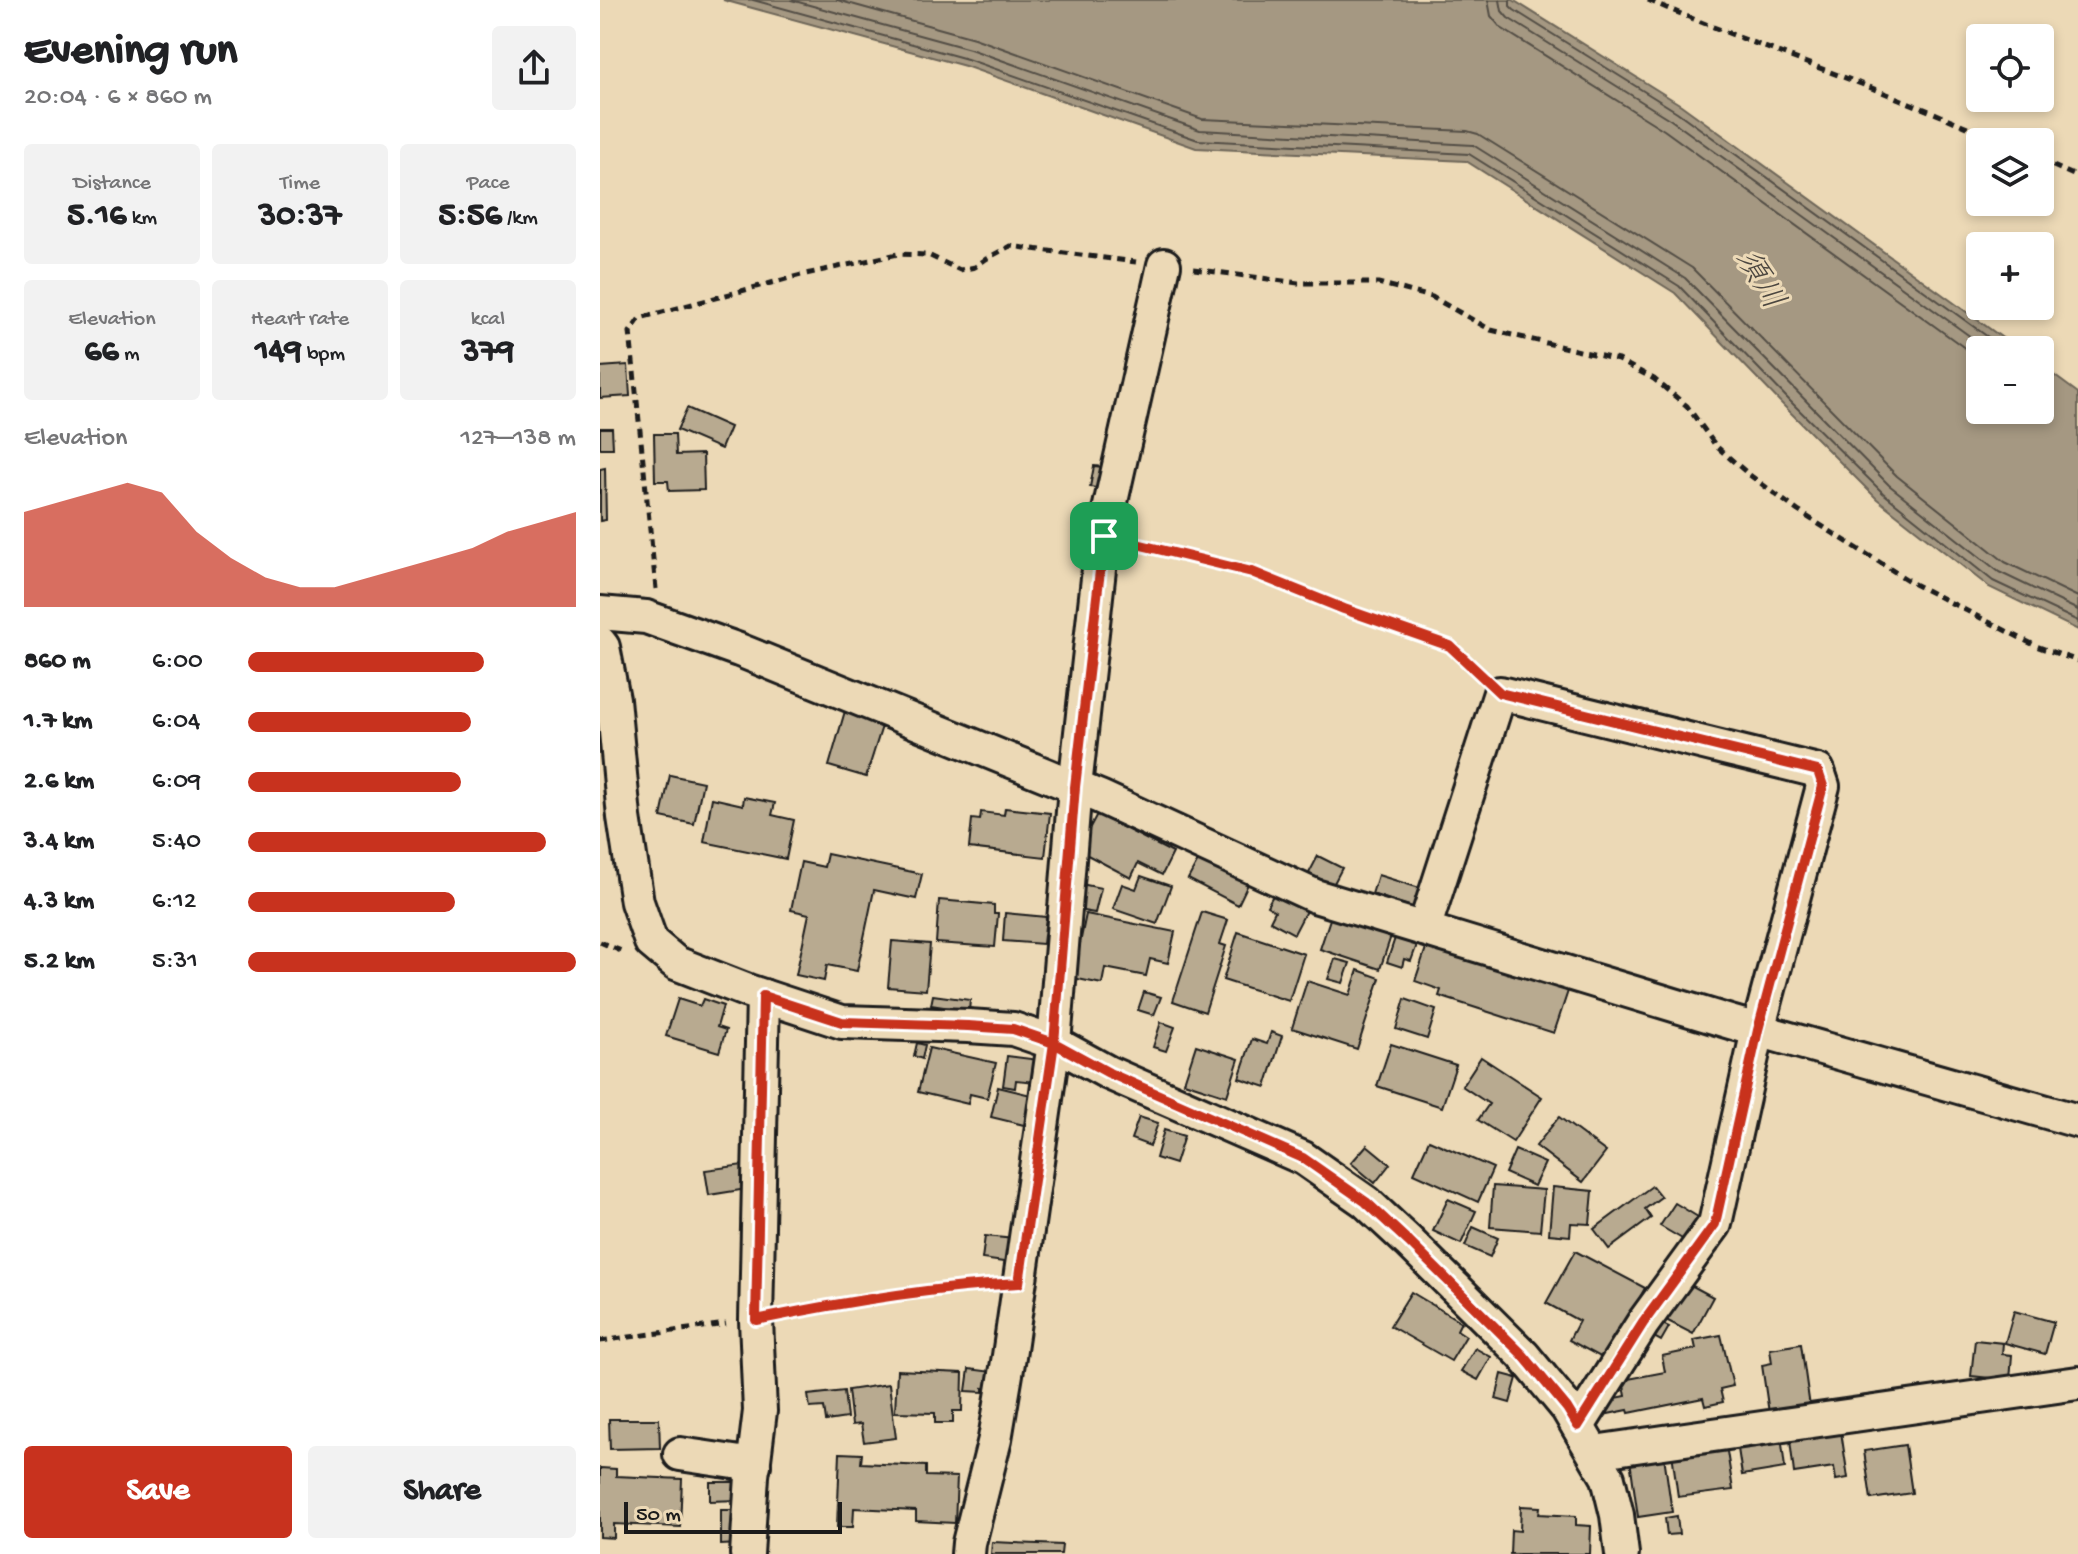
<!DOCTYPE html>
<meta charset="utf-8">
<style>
:root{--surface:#fff;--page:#f2f2f2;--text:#202124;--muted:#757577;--accent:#c8321e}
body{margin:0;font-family:"Gochi Hand","Klee One",sans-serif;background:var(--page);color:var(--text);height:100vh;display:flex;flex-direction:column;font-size:30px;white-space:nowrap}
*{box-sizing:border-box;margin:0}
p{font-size:26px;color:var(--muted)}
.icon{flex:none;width:44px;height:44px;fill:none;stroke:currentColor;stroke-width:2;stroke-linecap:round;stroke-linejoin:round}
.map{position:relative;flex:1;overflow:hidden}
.sheet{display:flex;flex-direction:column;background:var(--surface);width:600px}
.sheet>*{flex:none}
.controls{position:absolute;left:1366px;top:24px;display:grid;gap:16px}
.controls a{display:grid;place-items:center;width:88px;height:88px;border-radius:8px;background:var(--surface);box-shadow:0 4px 12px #0003;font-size:40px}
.scale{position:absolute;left:24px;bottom:20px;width:218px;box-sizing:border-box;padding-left:8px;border:4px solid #1c1c1c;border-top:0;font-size:22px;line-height:28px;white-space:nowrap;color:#1c1c1c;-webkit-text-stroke:6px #ecd9b6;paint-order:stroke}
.pin{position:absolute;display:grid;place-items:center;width:68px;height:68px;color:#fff;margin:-34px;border-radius:16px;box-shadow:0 4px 12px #0006}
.round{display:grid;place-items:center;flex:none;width:84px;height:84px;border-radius:8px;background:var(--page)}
.head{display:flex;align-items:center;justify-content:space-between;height:136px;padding:0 24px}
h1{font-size:44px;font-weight:800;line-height:60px}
.stats{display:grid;grid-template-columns:repeat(3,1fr);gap:12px;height:136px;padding:8px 24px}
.stats div{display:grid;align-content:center;border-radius:8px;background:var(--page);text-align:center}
.stats b{font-size:34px;font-weight:800}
.stats small{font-size:22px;font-weight:400}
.stats p{font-size:22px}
.chart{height:224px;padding:16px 24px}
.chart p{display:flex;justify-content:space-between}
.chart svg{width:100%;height:144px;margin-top:8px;fill:var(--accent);opacity:.7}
.action{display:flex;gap:16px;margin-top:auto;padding:16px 24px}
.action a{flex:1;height:92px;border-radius:8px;background:var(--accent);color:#fff;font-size:32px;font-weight:800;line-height:92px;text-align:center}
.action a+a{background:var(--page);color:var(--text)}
ul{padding:0 24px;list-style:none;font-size:26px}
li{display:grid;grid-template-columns:128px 96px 1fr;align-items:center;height:60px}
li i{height:20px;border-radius:10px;background:var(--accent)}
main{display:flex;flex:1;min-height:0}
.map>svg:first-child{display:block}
.water{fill:#a59882;stroke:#6e6659;stroke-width:2}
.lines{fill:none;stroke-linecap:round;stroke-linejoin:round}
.shore{stroke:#534e45;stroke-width:2}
.building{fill:#b8aa90;stroke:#1c1c1c;stroke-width:2}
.street-casing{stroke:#1c1c1c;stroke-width:38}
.path{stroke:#1c1c1c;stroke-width:5;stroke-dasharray:8 6;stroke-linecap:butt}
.street{stroke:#ecd9b6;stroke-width:32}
.route-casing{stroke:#fff;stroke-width:16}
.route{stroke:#c8321e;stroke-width:10}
.labels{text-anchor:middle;stroke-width:6;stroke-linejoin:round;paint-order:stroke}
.water-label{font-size:32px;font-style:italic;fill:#4c4740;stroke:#ecd9b6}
</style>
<main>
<section class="sheet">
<div class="head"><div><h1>Evening run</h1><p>20:04 · 6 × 860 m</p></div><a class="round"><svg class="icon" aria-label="share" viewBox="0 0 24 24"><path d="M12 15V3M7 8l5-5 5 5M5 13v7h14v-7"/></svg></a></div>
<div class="stats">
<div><p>Distance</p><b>5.16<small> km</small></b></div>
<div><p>Time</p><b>30:37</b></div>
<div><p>Pace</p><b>5:56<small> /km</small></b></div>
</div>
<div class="stats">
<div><p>Elevation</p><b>66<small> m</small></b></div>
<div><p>Heart rate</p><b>149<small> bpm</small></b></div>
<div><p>kcal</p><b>379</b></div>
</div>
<div class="chart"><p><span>Elevation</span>127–138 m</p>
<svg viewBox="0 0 160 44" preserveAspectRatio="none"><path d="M0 44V15L10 12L20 9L30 6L40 9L50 21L60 29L70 35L80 38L90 38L100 35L110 32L120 29L130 26L140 21L150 18L160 15V44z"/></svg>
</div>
<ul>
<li><b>860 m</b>6:00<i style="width:72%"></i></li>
<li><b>1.7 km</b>6:04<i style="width:68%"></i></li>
<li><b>2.6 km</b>6:09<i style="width:65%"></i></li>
<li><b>3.4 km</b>5:40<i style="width:91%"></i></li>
<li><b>4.3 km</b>6:12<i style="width:63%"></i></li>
<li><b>5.2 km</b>5:31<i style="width:100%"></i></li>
</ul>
<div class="action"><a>Save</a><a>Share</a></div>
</section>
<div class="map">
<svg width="1478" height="1554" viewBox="0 0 1478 1554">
<rect width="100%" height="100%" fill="#ecd9b6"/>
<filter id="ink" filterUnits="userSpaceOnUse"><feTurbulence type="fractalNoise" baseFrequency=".0125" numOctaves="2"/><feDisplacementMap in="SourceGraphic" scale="16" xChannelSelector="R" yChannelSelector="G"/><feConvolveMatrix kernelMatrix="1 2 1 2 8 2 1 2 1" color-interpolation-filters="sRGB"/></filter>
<g filter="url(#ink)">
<path class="water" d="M123,0H913L1081,105L1419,350H1380V410H1440V365L1478,393V630L1389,587L1277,499L1184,406L1075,293L866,161L596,148L365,66Z"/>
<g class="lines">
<g class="shore">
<path d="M153,0L367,59L598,140L869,154L1079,286L1190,401L1283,493L1393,581L1478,621"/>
<path d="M191,0L370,49L600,130L873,145L1085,278L1289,485L1399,572L1478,610"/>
<path d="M237,0L374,38L602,119L867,131L878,134L1092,268L1297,476L1405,562L1478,597"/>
<path d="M888,0L891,16L901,28L1064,130L1380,359"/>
<path d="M900,0L902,11L908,18L1071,120L1389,350"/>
<path d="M910,0V6L914,10L1077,112L1406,350"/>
</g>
</g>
<g class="building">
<path d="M28,365L30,396L0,398V367Z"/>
<path d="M87,408L130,427L121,449L77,430Z"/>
<path d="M0,428H12L13,448H0Z"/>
<path d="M54,434H75L76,455L103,454L104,490L69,491L68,481H55Z"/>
<path d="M494,466L512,468L508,490L490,487Z"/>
<path d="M5,468L6,520L0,521V469Z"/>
<path d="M245,711L283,723L266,777L229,766Z"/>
<path d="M70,775L103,782L94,824L61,817Z"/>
<path d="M144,797L175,803L172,815L194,820L186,859L104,842L112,798L143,805Z"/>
<path d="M405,808L450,813L445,857L369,848L372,819L380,820L381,812L404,815Z"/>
<path d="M497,814L573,853L562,875L538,863L531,878L478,850Z"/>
<path d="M227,854L322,874L316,899L274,890L257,971L227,965L224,981L196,975L209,914L191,910L201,862L224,867Z"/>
<path d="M718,856L742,868L732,887L708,875Z"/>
<path d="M600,857L649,882L638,905L588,879Z"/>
<path d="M778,875L826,890L820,910L772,894Z"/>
<path d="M541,876L571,886L557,924L513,909L522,884L536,889Z"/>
<path d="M476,883L501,888L495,913L471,909Z"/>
<path d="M676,890L708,907L694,934L670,921L675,911L667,906Z"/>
<path d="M339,900L394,905V914H398L395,947L336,943Z"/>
<path d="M602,912L628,920L620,944L626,946L605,1012L573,1001Z"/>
<path d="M405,913L446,917L443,944L403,941Z"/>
<path d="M486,914L575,932L568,963L550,959L546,976L505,968L502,984L473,978Z"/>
<path d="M731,916L791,936L780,969L720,949Z"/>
<path d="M638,932L704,954L689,1001L623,980Z"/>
<path d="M796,935L818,942L811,961L804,959L802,967L787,962Z"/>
<path d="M292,941L330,944L326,990L288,987Z"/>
<path d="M827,945L968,991L954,1033L839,996L841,990L815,981Z"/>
<path d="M735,959L750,963L743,983L728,979Z"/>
<path d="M758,970L780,978L757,1049L692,1028L707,981L750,995Z"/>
<path d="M544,992L561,997L554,1015L538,1010Z"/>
<path d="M333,995L370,1000L369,1011L331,1005Z"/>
<path d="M78,999L100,1006L103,999L123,1006L117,1027L126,1030L119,1052L66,1036Z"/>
<path d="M805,999L836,1010L827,1039L796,1029Z"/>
<path d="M561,1022L575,1027L566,1051L553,1047Z"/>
<path d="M671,1032L682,1036L666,1087L639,1078L652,1039L667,1044Z"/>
<path d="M317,1043L325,1045L322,1059L314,1056Z"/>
<path d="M791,1044L856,1065L842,1107L777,1086Z"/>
<path d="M596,1045L639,1059L627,1096L584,1082Z"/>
<path d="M329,1048L396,1063L387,1098L370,1094L368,1104L318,1092Z"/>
<path d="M407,1056L439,1060L436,1082L416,1080L415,1088L403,1086Z"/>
<path d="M881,1057L942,1097L913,1142L878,1120L889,1104L862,1086Z"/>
<path d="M398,1087L435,1096L428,1126L391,1117Z"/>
<path d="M539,1117L558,1123L550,1146L531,1139Z"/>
<path d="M959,1117L1006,1152L983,1182L936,1146Z"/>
<path d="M564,1130L584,1136L575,1164L556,1158Z"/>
<path d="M829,1140L893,1168L878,1202L814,1173Z"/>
<path d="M767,1145L790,1164L775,1183L751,1163Z"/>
<path d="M915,1150L945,1163L934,1186L905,1173Z"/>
<path d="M143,1165L147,1189L109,1195L105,1170Z"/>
<path d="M893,1186L944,1190L940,1231L890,1227Z"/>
<path d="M1052,1186L1061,1197L1045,1209L1051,1218L1009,1249L994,1229Z"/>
<path d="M953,1187L993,1191L990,1224L971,1223L970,1236L949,1234Z"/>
<path d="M848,1199L876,1211L861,1244L833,1231Z"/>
<path d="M1075,1203L1098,1217L1084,1240L1060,1226Z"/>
<path d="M873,1227L898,1238L890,1257L865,1246Z"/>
<path d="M385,1236L414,1239L411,1263L382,1259Z"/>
<path d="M975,1251L1045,1288L1006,1360L969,1340L979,1321L946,1303Z"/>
<path d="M1087,1283L1113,1297L1093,1334L1066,1320Z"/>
<path d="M811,1292L861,1322L857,1330L866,1336L851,1361L790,1326Z"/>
<path d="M1414,1311L1454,1322L1445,1354L1405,1343Z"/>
<path d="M1058,1322L1069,1327L1061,1341L1050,1335Z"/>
<path d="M1121,1335L1133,1386L1120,1389L1123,1402L1105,1406L1103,1398L1029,1413L1028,1410L1008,1414L1006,1400L1026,1396L1023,1380L1065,1372L1062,1356L1096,1349L1094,1340Z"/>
<path d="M1375,1340L1403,1343L1402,1354L1412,1355L1410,1380L1371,1376Z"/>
<path d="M1201,1344L1210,1407L1169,1413L1162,1365L1172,1363L1170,1349Z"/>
<path d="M875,1348L891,1357L878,1380L861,1371Z"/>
<path d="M369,1369L393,1372L391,1389L383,1388V1392L366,1391Z"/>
<path d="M297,1370L363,1373L362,1411H353V1423H335V1413L295,1412Z"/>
<path d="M902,1374L917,1378L910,1403L896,1399Z"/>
<path d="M289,1384L296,1438L264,1442L261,1424L252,1425L248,1390Z"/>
<path d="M244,1391L247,1418L226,1421L224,1407L210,1408L208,1395Z"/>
<path d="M9,1419H59L60,1448L10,1449Z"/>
<path d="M1240,1425L1248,1478L1236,1480L1234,1467L1194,1473L1189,1432Z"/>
<path d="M1181,1436L1185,1468L1142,1475L1137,1442Z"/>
<path d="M1126,1445L1133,1490L1078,1497L1072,1453Z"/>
<path d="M1305,1445L1312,1493L1271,1499L1264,1451Z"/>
<path d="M240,1453L262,1454L261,1463L326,1466V1476L357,1477L355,1523L316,1521V1511L254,1508L253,1527H237Z"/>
<path d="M1064,1456L1072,1512L1038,1517L1030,1460Z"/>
<path d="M0,1468L16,1469V1476L82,1479L80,1527L14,1524V1538L0,1537Z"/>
<path d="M110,1482H138L139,1500L110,1501Z"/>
<path d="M921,1506L940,1507L939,1514L976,1516V1525L991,1526L990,1554H910L911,1530L920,1531Z"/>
<path d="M121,1510H138L139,1544L121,1545Z"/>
<path d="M1077,1516L1079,1534L1067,1535L1065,1518Z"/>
<path d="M392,1542L462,1545L461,1554H391Z"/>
</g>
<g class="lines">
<g class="street-casing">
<g id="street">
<path d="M0,613L46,617L139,650L500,797L715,896L1130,1022L1478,1121"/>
<path d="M0,643L3,647L13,699L24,817L37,902L51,942L76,963L148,991L242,1022L368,1026L413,1029L454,1043L509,1073L703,1158L766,1202L809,1242L923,1355L967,1408L1008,1478L1017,1515L1022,1554"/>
<path d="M824,929L900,693L1218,771L1223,786L1158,1030L1115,1224L1043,1323L978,1426"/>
<path d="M994,1452L1478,1383"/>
<path d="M80,1454L154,1465"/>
<path d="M147,1554L152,1476L160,1411L156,1320L163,996"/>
<path d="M368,1554L369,1543L395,1439L409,1356L454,1043L475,787L502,542L564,265"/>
</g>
</g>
<g class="path">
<path d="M1048,0C1164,50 1285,89 1401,142"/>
<path d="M1440,160L1478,177"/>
<path d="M594,269L698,283H778L832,297L891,330L1018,360L1054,379L1087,406L1116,446L1147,473L1198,511L1314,584L1436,646L1478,661"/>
<path d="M532,543L652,572L744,609L850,646L879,673"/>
<path d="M56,589L30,332L40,318L201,275L298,254L328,255L360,270L375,267L386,259L410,246L536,262"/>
<path d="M0,942L21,951"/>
<path d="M183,1314C251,1301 321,1288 391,1284"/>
<path d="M0,1341L126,1324"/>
</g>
<use href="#street" class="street"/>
</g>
</g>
<g class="lines" filter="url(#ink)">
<g class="route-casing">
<path id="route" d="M504,536L475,787L454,1043L419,1283C331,1287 243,1302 156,1320L163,996L242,1022L368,1026L413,1029L454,1043L509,1073L703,1158L766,1202L809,1242L923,1355L967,1408L978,1426L1043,1323L1115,1224L1158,1030L1223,786L1218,771L900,693L850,646L744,609L652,572L504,536"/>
</g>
<use href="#route" class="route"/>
</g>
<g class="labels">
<g class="water-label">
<text transform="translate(1162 278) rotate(59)" y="11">須川</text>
</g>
</g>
</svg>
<div class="controls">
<a><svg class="icon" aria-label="locate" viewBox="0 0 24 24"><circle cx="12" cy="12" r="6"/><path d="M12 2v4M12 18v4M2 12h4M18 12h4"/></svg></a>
<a><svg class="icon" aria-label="layers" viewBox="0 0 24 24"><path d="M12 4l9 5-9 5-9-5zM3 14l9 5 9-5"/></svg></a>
<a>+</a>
<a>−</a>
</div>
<div class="scale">50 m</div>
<div class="pin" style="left:504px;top:536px;background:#1e9e55"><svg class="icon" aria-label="arrive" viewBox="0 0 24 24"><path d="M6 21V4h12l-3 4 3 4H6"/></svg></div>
</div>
</main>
